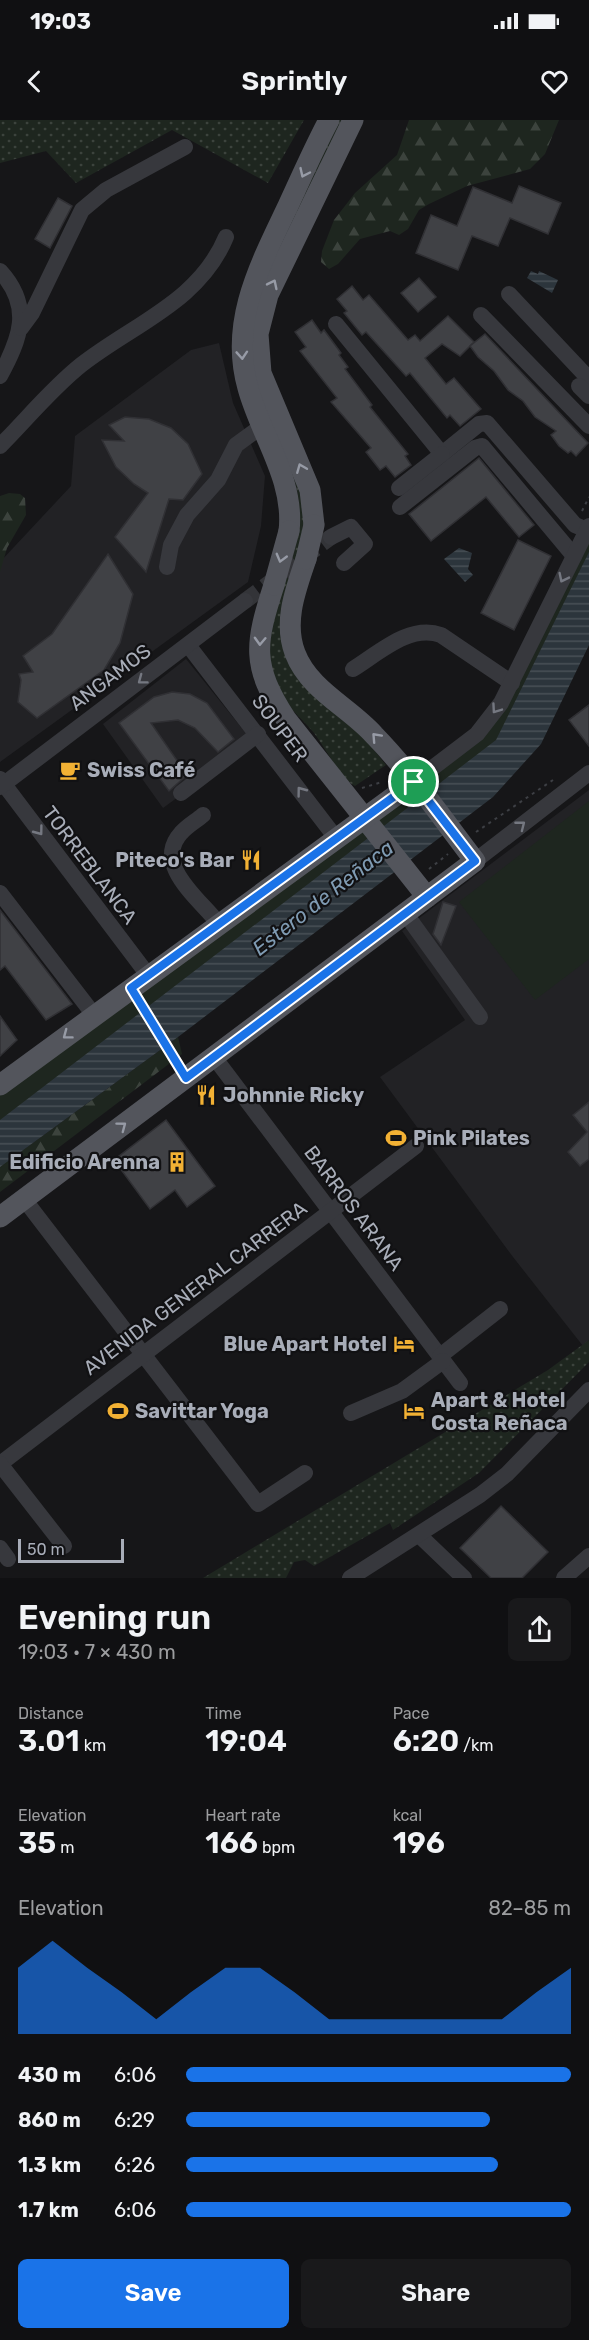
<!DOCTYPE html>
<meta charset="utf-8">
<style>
:root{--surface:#101012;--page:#19191b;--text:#f1f3f6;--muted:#9c9d9f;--accent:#1a73e8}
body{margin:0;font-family:Rubik,sans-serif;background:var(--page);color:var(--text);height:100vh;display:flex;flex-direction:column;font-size:22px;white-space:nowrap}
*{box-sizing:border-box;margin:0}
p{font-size:20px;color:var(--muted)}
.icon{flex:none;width:33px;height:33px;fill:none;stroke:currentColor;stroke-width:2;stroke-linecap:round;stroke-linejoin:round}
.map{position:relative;height:1458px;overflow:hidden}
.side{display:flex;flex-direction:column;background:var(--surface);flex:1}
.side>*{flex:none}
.scale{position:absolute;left:18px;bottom:15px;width:106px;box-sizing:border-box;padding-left:6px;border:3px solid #a8adb8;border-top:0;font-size:16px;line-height:21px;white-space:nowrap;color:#a8adb8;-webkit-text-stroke:4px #111113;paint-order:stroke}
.pin{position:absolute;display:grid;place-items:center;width:51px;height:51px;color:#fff;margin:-26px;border:3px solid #fff;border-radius:50%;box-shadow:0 2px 6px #0007}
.round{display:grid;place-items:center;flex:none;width:63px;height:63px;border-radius:9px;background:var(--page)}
.summary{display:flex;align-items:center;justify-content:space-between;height:102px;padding:0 18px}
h1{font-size:33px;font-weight:600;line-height:45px}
.figures{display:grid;grid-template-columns:repeat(3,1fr);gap:9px;height:102px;padding:6px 18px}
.figures div{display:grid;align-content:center}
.figures b{font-size:30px;font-weight:600}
.figures small{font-size:16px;font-weight:400}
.figures p{font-size:16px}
.chart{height:168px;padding:12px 18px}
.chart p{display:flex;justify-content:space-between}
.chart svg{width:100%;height:108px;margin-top:6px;fill:var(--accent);opacity:.7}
.action{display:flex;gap:12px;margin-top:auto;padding:12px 18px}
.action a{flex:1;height:69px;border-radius:9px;background:var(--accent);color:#fff;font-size:24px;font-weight:600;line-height:69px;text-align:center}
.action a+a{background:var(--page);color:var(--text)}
ul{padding:0 18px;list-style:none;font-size:20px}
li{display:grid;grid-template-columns:96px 72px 1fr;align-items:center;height:45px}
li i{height:15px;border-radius:8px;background:var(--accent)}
.status{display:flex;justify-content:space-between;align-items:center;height:42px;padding:0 30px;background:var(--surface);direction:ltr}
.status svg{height:16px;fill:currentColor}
header{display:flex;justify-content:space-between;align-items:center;height:78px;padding:0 18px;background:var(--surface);font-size:27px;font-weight:600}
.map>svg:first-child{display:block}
.built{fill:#222225}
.grass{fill:url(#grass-dots)}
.forest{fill:url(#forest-firs)}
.park{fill:#1e261f}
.water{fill:url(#water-rules)}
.building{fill:#404145;stroke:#303034;stroke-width:1.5}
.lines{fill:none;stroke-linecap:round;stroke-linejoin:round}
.minor-tunnel{stroke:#333438;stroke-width:16;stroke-dasharray:16 8;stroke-linecap:butt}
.path{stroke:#3d3f44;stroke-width:2;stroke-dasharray:3 4.5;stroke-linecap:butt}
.minor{stroke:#37383d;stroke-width:16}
.major{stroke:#53555c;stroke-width:21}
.path-bridge{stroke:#3d3f44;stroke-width:2;stroke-dasharray:3 4.5;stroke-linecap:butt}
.major-bridge{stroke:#53555c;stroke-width:21}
.oneway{stroke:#979ba6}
.oneway2{stroke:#757881}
.route-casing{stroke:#fff;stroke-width:12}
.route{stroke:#1a73e8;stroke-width:8}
.labels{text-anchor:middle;stroke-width:4.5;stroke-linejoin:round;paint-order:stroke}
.street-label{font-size:20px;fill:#a8adb8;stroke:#111113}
.poi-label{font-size:20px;font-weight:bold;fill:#a8adb8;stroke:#111113;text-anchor:start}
.water-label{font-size:21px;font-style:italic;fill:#7f9bb3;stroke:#111113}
</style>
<div class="status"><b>19:03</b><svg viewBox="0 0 49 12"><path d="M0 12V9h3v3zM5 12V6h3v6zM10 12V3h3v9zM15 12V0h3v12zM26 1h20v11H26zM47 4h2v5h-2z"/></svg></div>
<header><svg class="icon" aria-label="back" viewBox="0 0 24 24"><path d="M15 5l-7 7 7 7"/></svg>Sprintly<svg class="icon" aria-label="heart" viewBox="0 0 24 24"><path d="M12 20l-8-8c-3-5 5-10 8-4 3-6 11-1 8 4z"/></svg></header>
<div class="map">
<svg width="589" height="1458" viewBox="0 0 589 1458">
<defs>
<pattern id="grass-dots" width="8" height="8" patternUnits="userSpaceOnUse" patternTransform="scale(1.5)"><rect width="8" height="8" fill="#1e261f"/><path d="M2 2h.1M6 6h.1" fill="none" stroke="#3c433d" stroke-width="1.8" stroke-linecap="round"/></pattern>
<pattern id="forest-firs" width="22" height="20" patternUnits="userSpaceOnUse" patternTransform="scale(1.5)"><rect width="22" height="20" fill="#1e261f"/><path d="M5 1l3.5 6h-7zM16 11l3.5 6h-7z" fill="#3c433d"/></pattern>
<pattern id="water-rules" width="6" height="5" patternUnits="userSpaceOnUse" patternTransform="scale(1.5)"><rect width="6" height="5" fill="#2c353c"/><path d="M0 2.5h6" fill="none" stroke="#485056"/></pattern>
</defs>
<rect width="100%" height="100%" fill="#161618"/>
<g class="built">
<path d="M219,223L233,283L265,356L261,406L248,462L0,642V442L71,366L75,316L191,230Z"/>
<path d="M186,539L253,622L163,688L103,604Z"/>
<path d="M589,670V1220L583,1226L513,1137L380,957L465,900L402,811Z"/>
</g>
<g class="grass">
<path d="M0,0H304L268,63L172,10L76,63L46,31L0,43Z"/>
<path d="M339,0H344L262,176C257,196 251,218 254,239C261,292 296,336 305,389C313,437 269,481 285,531C300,576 330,583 360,614C369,623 378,635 386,645L355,666C341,659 324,626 314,613C301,597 285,586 277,567C250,501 308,442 298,376C289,320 244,280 248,217C251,180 270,149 285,116C303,77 321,39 339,0Z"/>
<path d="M589,1220V1242L479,1353L393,1410L390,1403L314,1446L305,1440L294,1442L286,1458H203L548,1250Z"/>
</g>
<g class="forest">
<path d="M409,0H559L545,34L530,49L467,66L429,84L419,90L408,109L399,115L390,111L360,119L338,144L329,149L321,142L322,131L334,100L355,73L397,35Z"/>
<path d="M9,373L20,374L25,378L26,395L7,428L0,452V376Z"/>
<path d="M178,917L182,934L0,1072V1047Z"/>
</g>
<g class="park">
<path d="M589,403V504L548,598L105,965L0,1048V965L491,600Z"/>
<path d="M589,681V839L535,880L459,782Z"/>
</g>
<g class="water">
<path d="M531,151L538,154L539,151L558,160L552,173L527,158Z"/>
<path d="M459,428L472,433L468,449L473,455L465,462L444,439Z"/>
<path d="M589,432V525L541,624L493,677L178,917L0,1047V1000L496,620Z"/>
</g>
<g class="building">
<path d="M519,66L561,83L548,114L510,98L498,126L472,116L458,150L416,133L431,95L457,106L473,67L512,83Z"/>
<path d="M58,78L72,86L50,128L35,119Z"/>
<path d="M419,158L436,177L418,192L401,173Z"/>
<path d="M352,166L363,180L369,175L408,220L415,215L420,221L448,196L474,222L460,236L442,224L425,238L446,264L454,258L481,289L460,306L450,295L447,298L410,253L406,256L366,212L362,215L344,193L347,191L337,179Z"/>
<path d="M312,200L321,213L324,210L341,233L339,235L348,247L345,249L372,285L370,287L408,334L405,336L411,345L395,357L386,346L380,350L366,332L371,328L331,282L337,278L300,231L306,227L295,212Z"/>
<path d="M485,214L588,323L576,336L571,331L568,333L559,326L551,315L556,311L535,297L523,281L508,270L494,251L478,237L470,226Z"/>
<path d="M125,297L149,299L171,308L188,324L202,354L183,380L169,379L146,452L115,417L148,373L134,364L116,347L102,320L124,321L109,305Z"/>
<path d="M479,338L534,405L519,417L486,377L431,421L409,394Z"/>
<path d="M518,420L551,436L514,510L481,493Z"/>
<path d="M108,434L133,474L120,523L104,550L37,598L18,582L21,560L19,554L33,552L23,536L52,514Z"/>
<path d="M172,572L190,574L207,583L234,619L218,632L195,608L178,600L151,603L187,655L169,671L119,603L154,577Z"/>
<path d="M589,585V626L569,600Z"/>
<path d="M443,782L456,786L441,825L433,814Z"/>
<path d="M0,790L72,884L46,900L5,846L0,850Z"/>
<path d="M0,896L17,920L0,936Z"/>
<path d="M589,982V1039L580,1046L568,1032L587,1012L573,995Z"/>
<path d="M166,1000L215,1066L187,1087L175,1070L150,1089L114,1040Z"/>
<path d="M501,1386L548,1432L522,1458H491L460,1428Z"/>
</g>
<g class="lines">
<path class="minor-tunnel" d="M245,481L331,417"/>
<g class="path">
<path d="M582,391L589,377"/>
<path d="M362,668L382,662"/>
<path d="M476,712L553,660"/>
<path d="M429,749L448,734"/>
</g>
<g class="minor">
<path d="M0,151C33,187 20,219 0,256"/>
<path d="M509,174L589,259"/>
<path d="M481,195L589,306"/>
<path d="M336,204L442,334L479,304L487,303L575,405L587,410"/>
<path d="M21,208L32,193L82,90L106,70L185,27"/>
<path d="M579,266L589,276"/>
<path d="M0,326C27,299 51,269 81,245C133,204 199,182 226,117"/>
<path d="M399,368L442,334"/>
<path d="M400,387L475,328L482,326L574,436"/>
<path d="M331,417L351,407L365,424L344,443"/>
<path d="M167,447L171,425L187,395L218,360L236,325L262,306"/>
<path d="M188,525L336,718"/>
<path d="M353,549C379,533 409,504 441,515L512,563"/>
<path d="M0,659L148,855"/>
<path d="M414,662L477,614L501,583L589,406"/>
<path d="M0,667L245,481"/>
<path d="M181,673L258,614"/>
<path d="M203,695C196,701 187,706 181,713C152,745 201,780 218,803"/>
<path d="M475,741L589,653"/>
<path d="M0,773L94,895"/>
<path d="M405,793L480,897"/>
<path d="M214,937L460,1263"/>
<path d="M24,1079L258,1384L305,1353"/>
<path d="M440,1236L500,1189"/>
<path d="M351,1293L402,1271L443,1241"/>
<path d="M0,1344L416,1026"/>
<path d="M0,1344L64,1426"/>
<path d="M420,1416L464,1458"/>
<path d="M0,1428L8,1439"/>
<path d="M350,1458L480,1375L507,1354L589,1270"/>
<path d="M564,1458L589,1436"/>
</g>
<g class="major">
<path d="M314,405L310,370L261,253L258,214L268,175L353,0"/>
<path d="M289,411C295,360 261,316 248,268C229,202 260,145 288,86C301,58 314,28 329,0"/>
<path d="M274,465C255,524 251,545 286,599L427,777"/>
<path d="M0,965L414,662"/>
<path d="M0,1097L475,741C442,698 411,653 374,615C349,587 309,570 295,533C283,501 296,469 306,439"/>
</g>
<path class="path-bridge" d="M131,868L186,958"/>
<g class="major-bridge">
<path d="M306,439L314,405"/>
<path d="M274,465L289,411"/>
</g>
</g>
<defs><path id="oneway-chevron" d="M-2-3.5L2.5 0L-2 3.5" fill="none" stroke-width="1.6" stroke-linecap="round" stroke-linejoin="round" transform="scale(1.5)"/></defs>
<g class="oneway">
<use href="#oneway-chevron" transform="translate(304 53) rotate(115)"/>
<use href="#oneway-chevron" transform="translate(273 164) rotate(-64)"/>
<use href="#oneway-chevron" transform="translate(242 235) rotate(86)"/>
<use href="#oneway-chevron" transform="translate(301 348) rotate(-112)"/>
<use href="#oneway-chevron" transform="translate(281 438) rotate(105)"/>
<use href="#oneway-chevron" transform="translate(260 521) rotate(92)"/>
<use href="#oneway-chevron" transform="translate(376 617) rotate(-133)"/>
<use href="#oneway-chevron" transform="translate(67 915) rotate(143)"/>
<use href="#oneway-chevron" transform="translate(122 1006) rotate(-37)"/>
</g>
<g class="oneway2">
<use href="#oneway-chevron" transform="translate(563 458) rotate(116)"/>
<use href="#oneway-chevron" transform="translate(142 560) rotate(143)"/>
<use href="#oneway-chevron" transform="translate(496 589) rotate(125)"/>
<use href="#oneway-chevron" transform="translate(301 671) rotate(-127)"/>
<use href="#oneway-chevron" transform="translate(521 705) rotate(-38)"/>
<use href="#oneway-chevron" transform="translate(39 711) rotate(53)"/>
</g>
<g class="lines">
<g class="route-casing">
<path id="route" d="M414,662L475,741L186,958L131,868Z"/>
</g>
<use href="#route" class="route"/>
</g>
<defs>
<g id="cafe-bare" transform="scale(1.62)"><path d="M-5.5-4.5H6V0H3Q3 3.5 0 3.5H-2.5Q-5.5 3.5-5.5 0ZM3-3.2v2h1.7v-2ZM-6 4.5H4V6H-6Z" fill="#f2b134" stroke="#111113" stroke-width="2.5" paint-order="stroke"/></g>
<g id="restaurant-bare" transform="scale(1.62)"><path d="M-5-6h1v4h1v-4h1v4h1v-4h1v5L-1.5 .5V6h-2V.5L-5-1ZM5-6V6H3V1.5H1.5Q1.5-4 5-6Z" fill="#f2b134" stroke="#111113" stroke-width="2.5" paint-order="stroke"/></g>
<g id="stadium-bare" transform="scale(1.62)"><path d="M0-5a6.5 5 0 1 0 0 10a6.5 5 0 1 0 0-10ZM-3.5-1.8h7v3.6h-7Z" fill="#f2b134" stroke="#111113" stroke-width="2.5" paint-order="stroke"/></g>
<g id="building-bare" transform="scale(1.62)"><path d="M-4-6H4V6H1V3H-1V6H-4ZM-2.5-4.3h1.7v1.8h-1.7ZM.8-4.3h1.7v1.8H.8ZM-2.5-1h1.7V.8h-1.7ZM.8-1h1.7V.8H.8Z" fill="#f2b134" stroke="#111113" stroke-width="2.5" paint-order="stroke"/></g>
<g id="hotel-bare" transform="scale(1.62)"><path d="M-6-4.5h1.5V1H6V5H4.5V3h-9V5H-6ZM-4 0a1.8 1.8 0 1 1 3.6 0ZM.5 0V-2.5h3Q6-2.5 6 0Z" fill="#f2b134" stroke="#111113" stroke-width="2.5" paint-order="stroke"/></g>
</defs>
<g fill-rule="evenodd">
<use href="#cafe-bare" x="70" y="650"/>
<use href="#restaurant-bare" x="251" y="740"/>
<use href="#restaurant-bare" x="206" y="975"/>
<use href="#stadium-bare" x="396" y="1018"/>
<use href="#building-bare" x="177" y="1042"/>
<use href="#hotel-bare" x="404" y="1224"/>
<use href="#stadium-bare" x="118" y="1291"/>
<use href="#hotel-bare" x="414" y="1291"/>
</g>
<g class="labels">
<g class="street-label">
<text transform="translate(110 557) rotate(-37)" y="7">ANGAMOS</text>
<text transform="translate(280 608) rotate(53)" y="7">SOUPER</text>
<text transform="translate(90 745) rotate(53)" y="7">TORREBLANCA</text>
<text transform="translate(354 1088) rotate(53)" y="7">BARROS ARANA</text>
<text transform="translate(195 1168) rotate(-37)" y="7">AVENIDA GENERAL CARRERA</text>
</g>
<g class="poi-label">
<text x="87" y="657">Swiss Café</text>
<text x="234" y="747" text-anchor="end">Piteco's Bar</text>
<text x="223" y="982">Johnnie Ricky</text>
<text x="413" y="1025">Pink Pilates</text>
<text x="160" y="1049" text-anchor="end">Edificio Arenna</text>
<text x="387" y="1231" text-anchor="end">Blue Apart Hotel</text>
<text x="431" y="1287">Apart &amp; Hotel<tspan x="431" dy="23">Costa Reñaca</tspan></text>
<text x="135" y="1298">Savittar Yoga</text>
</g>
<g class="water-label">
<text transform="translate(323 778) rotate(-38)" y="7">Estero de Reñaca</text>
</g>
</g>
</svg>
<div class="scale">50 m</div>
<div class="pin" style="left:414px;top:662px;background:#1e9e55"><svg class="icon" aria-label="arrive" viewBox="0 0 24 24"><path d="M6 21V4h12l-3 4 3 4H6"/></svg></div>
</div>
<section class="side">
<div class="summary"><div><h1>Evening run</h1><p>19:03 · 7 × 430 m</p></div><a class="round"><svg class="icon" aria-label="share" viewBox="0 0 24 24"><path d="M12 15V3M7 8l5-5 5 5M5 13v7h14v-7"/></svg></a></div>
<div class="figures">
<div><p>Distance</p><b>3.01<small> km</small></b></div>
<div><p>Time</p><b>19:04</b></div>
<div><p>Pace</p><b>6:20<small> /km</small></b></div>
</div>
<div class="figures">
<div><p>Elevation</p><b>35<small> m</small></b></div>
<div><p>Heart rate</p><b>166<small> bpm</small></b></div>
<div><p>kcal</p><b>196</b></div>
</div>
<div class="chart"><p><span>Elevation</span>82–85 m</p>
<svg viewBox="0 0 160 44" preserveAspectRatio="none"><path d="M0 44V17L10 6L20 17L30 27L40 38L50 27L60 17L70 17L80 27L90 38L100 38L110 38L120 38L130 38L140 38L150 27L160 17V44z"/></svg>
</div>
<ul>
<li><b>430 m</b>6:06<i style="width:100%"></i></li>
<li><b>860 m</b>6:29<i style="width:79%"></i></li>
<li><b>1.3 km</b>6:26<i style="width:81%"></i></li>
<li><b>1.7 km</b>6:06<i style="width:100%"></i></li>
</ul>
<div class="action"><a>Save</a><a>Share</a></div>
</section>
